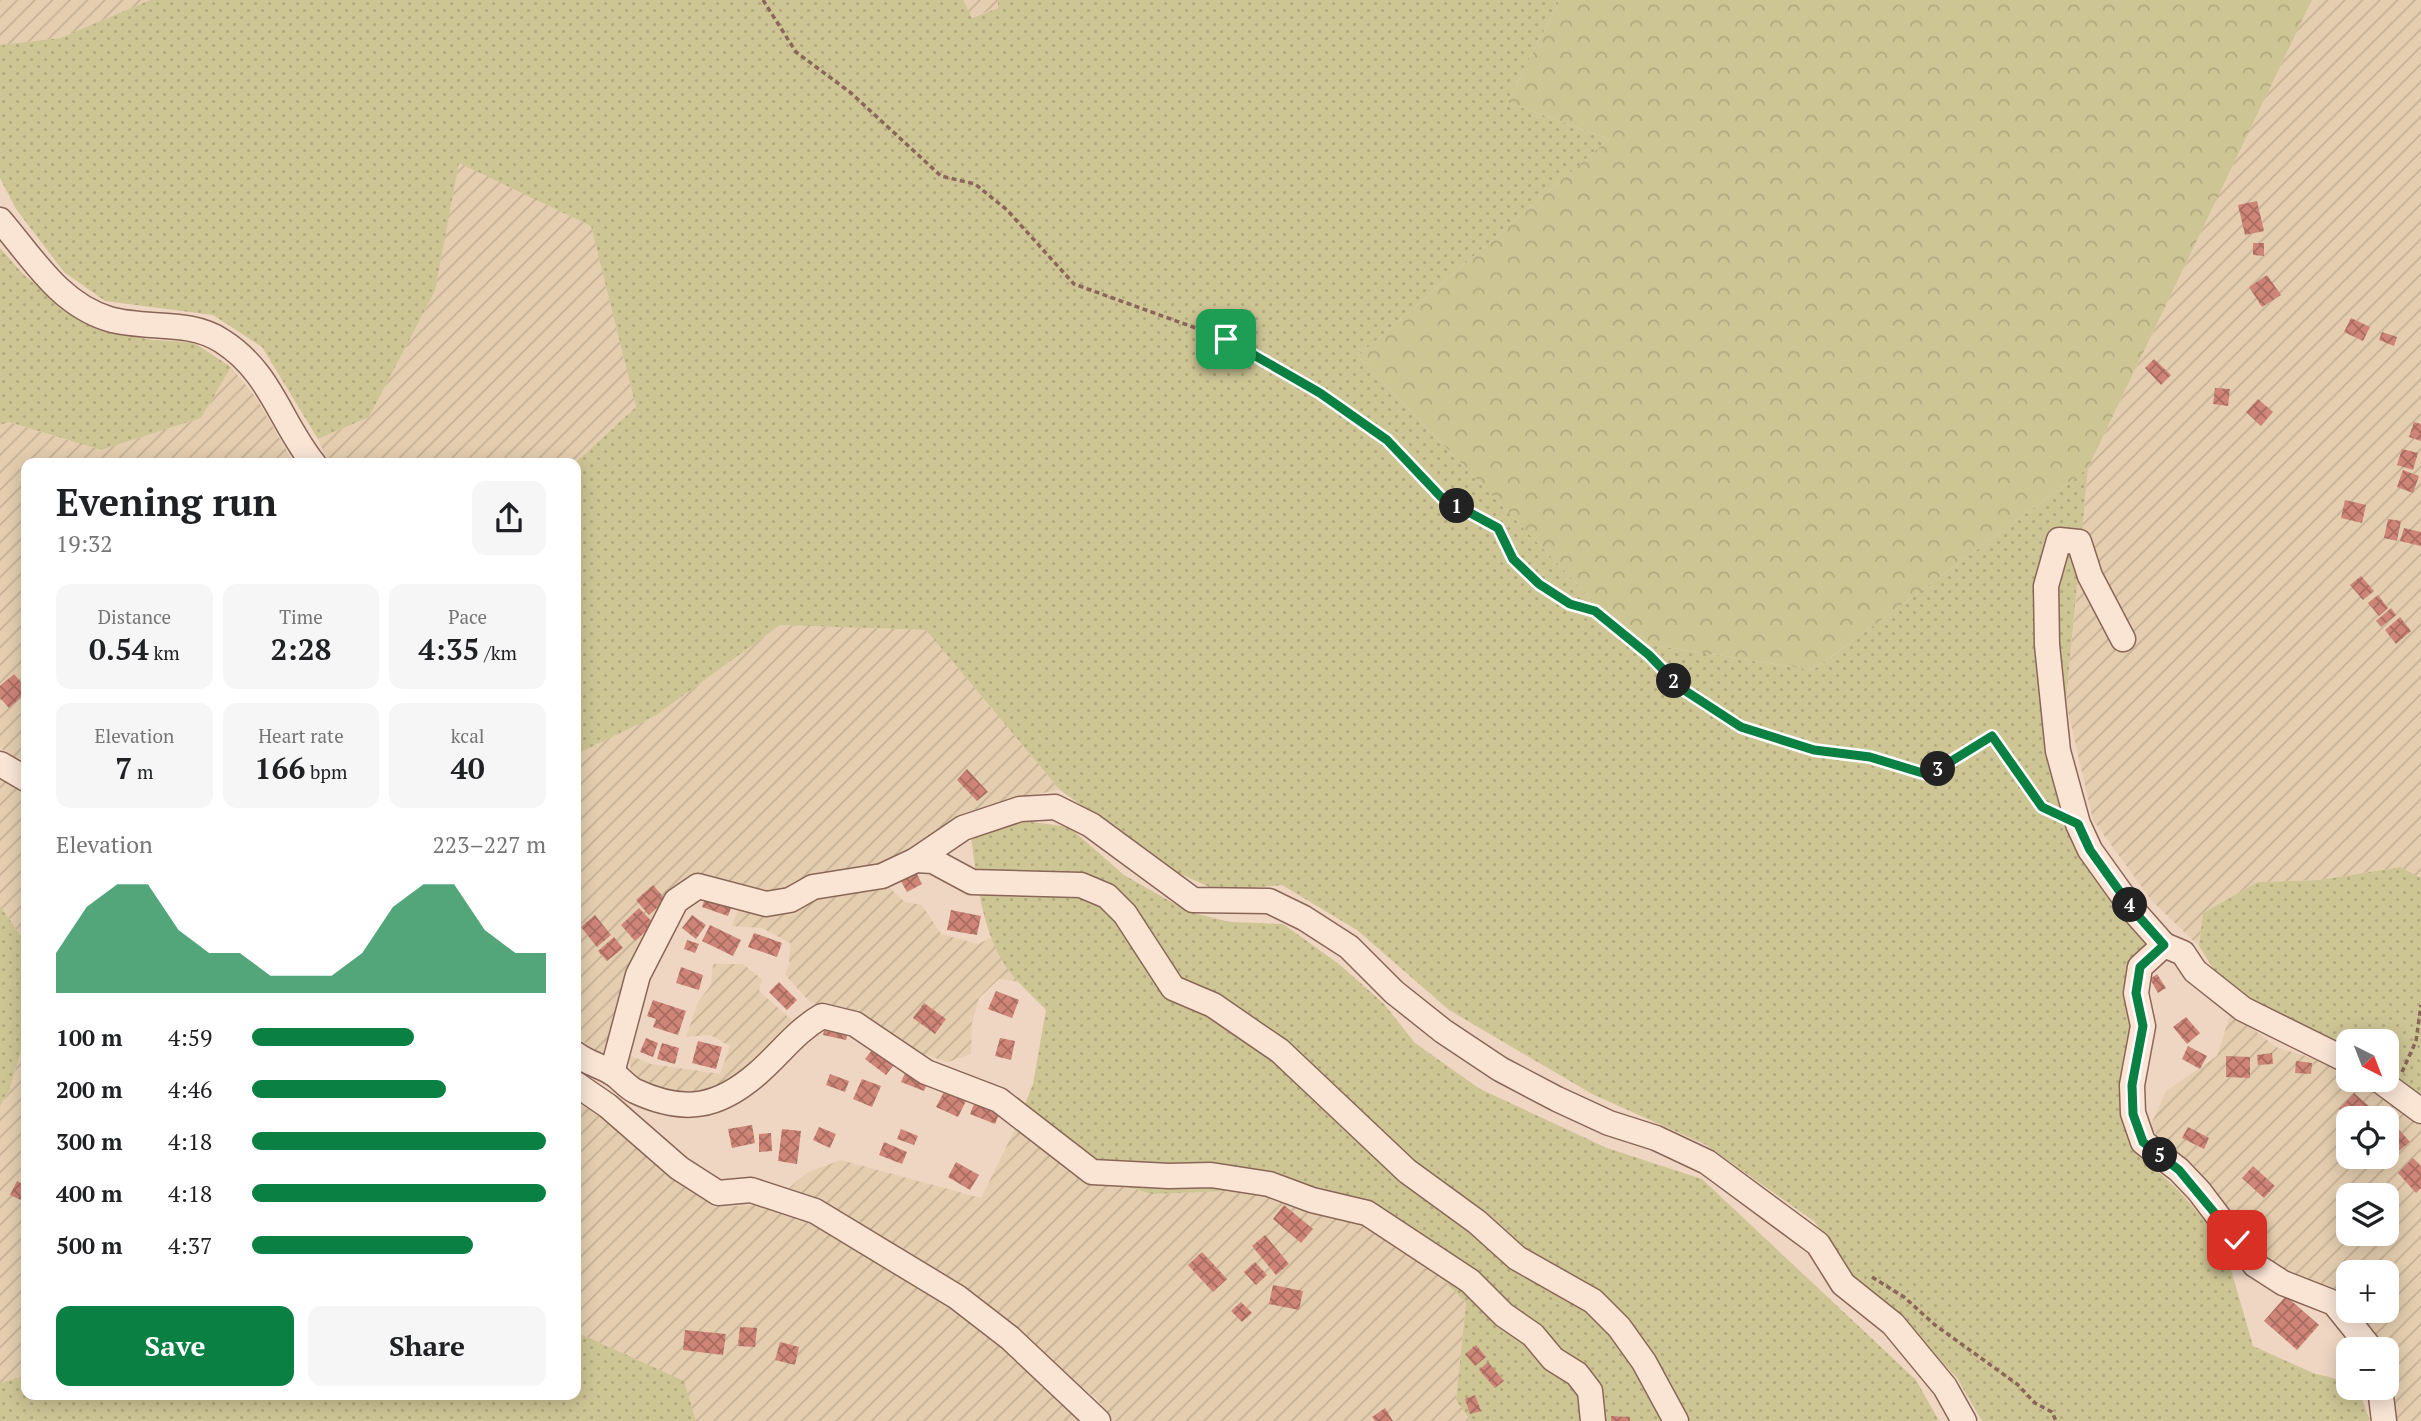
<!DOCTYPE html>
<meta charset="utf-8">
<style>
:root{--surface:#fff;--page:#f6f6f6;--text:#202124;--muted:#757577;--accent:#0b8043}
body{margin:0;font-family:"PT Serif",serif;background:var(--page);color:var(--text);height:100vh;display:flex;flex-direction:column;font-size:26px;white-space:nowrap}
*{box-sizing:border-box;margin:0}
p{font-size:23px;color:var(--muted)}
.icon{flex:none;width:38px;height:38px;fill:none;stroke:currentColor;stroke-width:2;stroke-linecap:round;stroke-linejoin:round}
.map{position:relative;flex:1;overflow:hidden}
.side{position:absolute;left:21px;top:458px;width:560px;height:942px;display:flex;flex-direction:column;background:var(--surface);border-radius:14px;box-shadow:0 4px 18px #0003}
.side>*{flex:none}
.needle{width:46px;rotate:138deg}
.controls{position:absolute;left:2336px;top:1029px;display:grid;gap:14px}
.controls a{display:grid;place-items:center;width:63px;height:63px;border-radius:14px;background:var(--surface);box-shadow:0 4px 18px #0003;font-size:35px}
.pin{position:absolute;display:grid;place-items:center;width:60px;height:60px;color:#fff;margin:-30px;border-radius:14px;box-shadow:0 4px 10px #0006}
.km{position:absolute;width:35px;height:35px;margin:-18px;border-radius:50%;background:#222;color:#fff;font-size:19px;line-height:35px;text-align:center}
.round{display:grid;place-items:center;flex:none;width:74px;height:74px;border-radius:14px;background:var(--page)}
.head{display:flex;align-items:center;justify-content:space-between;height:119px;padding:0 35px}
h1{font-size:38px;font-weight:700;line-height:52px}
.stats{display:grid;grid-template-columns:repeat(3,1fr);gap:10px;height:119px;padding:7px 35px}
.stats div{display:grid;align-content:center;border-radius:14px;background:var(--page);text-align:center}
.stats b{font-size:30px;font-weight:700}
.stats small{font-size:19px;font-weight:400}
.stats p{font-size:19px}
.chart{height:196px;padding:14px 35px}
.chart p{display:flex;justify-content:space-between}
.chart svg{width:100%;height:126px;margin-top:7px;fill:var(--accent);opacity:.7}
.action{display:flex;gap:14px;margin-top:auto;padding:14px 35px}
.action a{flex:1;height:80px;border-radius:14px;background:var(--accent);color:#fff;font-size:28px;font-weight:700;line-height:80px;text-align:center}
.action a+a{background:var(--page);color:var(--text)}
ul{padding:0 35px;list-style:none;font-size:23px}
li{display:grid;grid-template-columns:112px 84px 1fr;align-items:center;height:52px}
li i{height:18px;border-radius:9px;background:var(--accent)}
.map>svg:first-child{display:block}
.farmland{fill:url(#farmland-furrows);fill-rule:evenodd}
.grass{fill:url(#grass-dots)}
.forest{fill:url(#forest-crowns)}
.building{fill:url(#building-cross-hatch)}
.lines{fill:none;stroke-linecap:round;stroke-linejoin:round}
.minor-casing{stroke:#896658;stroke-width:27}
.path{stroke:#896658;stroke-width:3.5;stroke-dasharray:5 3.5;stroke-linecap:butt}
.minor{stroke:#fae5d5;stroke-width:24}
.route-casing{stroke:#fff;stroke-width:14}
.route{stroke:#0b8043;stroke-width:9}
</style>
<div class="map">
<svg width="2421" height="1421" viewBox="0 0 2421 1421">
<defs>
<pattern id="farmland-furrows" width="10" height="10" patternUnits="userSpaceOnUse" patternTransform="scale(1.75)"><rect width="10" height="10" fill="#e5ceaf"/><path d="M-1 1l2-2M0 10L10 0M9 11l2-2" fill="none" stroke="#c5b196"/></pattern>
<pattern id="grass-dots" width="8" height="8" patternUnits="userSpaceOnUse" patternTransform="scale(1.75)"><rect width="8" height="8" fill="#cec595"/><path d="M2 2h.1M6 6h.1" fill="none" stroke="#b2a980" stroke-width="1.8" stroke-linecap="round"/></pattern>
<pattern id="forest-crowns" width="20" height="18" patternUnits="userSpaceOnUse" patternTransform="scale(1.75)"><rect width="20" height="18" fill="#cec595"/><path d="M2 6a3 3 0 1 1 6 0M12 15a3 3 0 1 1 6 0" fill="none" stroke="#b2a980"/></pattern>
<pattern id="building-cross-hatch" width="8" height="8" patternUnits="userSpaceOnUse" patternTransform="scale(1.75)"><rect width="8" height="8" fill="#ce8477"/><path d="M0 0l8 8M0 8l8-8" fill="none" stroke="#a86c61"/></pattern>
</defs>
<rect width="100%" height="100%" fill="#efd6c2"/>
<g class="farmland">
<path d="M0,0H150L60,38L0,45Z"/>
<path d="M963,0H998L999,7L971,18Z"/>
<path d="M2312,0H2421V878L2400,867L2320,880L2258,882L2203,913L2199,946L2152,901L2093,820L2066,703L2088,468Z"/>
<path d="M459,162L591,226L636,407L574,464H329L318,439L369,417L435,291Z"/>
<path d="M231,367L257,399L294,464H26V765L0,748V425L9,422L101,450L201,418Z"/>
<path d="M780,625L926,630L1060,790L1014,798L967,812L899,859L774,895L693,879L612,1064L576,1035V751L579,753L655,716Z"/>
<path d="M0,775L26,790V952L21,936L0,906Z"/>
<path d="M882,881L905,902L922,905L941,934L978,944L993,937L1005,965L1020,982L999,979L979,998L972,1023L971,1054L948,1062L910,1050L852,1014L810,1002L785,975L789,964L790,943L762,928L731,926L741,905L791,915L826,892Z"/>
<path d="M713,964H743L762,979L759,991L794,1022L768,1052L704,1098L674,1097L632,1076L629,1055L651,1064L720,1074L730,1046L710,1035L686,1037L698,1002L711,985Z"/>
<path d="M2231,1012L2276,1047L2345,1068L2348,1070V1080H2362L2421,1121V1421H2397L2389,1397L2391,1364L2387,1349H2382L2354,1311H2387V1272H2348V1306L2269,1263L2150,1127L2166,1091L2217,1056ZM2348,1118H2387V1157H2348ZM2348,1195H2387V1234H2348Z"/>
<path d="M26,1035V1375L0,1383V1106L9,1091Z"/>
<path d="M576,1101L610,1123L714,1207L775,1204L915,1283L989,1334L1082,1421H696L683,1381L576,1332Z"/>
<path d="M1015,1129L1081,1174L1152,1194L1228,1191L1265,1195L1400,1236L1466,1303L1456,1400L1471,1421H1113L1098,1400L1047,1360L839,1213L789,1188L808,1172L841,1160L981,1198Z"/>
</g>
<g class="grass">
<path d="M150,0H963L972,18L998,8V0H1560L1507,102L1609,139L1358,356L1633,642L1813,670L2088,468L2058,786L2155,946L2130,1014L2134,1149L2179,1191L2223,1242L2253,1346L2313,1373L2348,1382V1388H2358L2370,1421H1982L1957,1378L1900,1318L1845,1269L1815,1222L1706,1145L1592,1094L1449,1010L1357,930L1282,885L1218,891L1172,870L1060,790L926,630L780,625L655,716L579,753L576,751L574,464L636,407L591,226L459,163L435,291L369,417L318,439L262,347L213,315L105,301L64,272L16,209L0,178V45L60,38Z"/>
<path d="M0,248L25,276L90,326L152,340L193,342L231,367L201,418L101,450L9,422L0,425Z"/>
<path d="M1025,821L1069,827L1124,875L1189,912L1230,922L1283,924L1339,964L1384,1004L1415,1043L1480,1089L1607,1148L1702,1179L1916,1380L1939,1421H1471L1456,1400L1466,1303L1400,1236L1265,1195L1228,1191L1152,1194L1081,1174L1015,1129L1033,1084L1046,1010C1033,996 1015,981 1005,965C981,928 977,879 971,837Z"/>
<path d="M2400,867L2421,878V1096L2387,1075V1041H2348V1055L2260,1012L2219,978L2199,946L2203,913L2258,882L2320,880Z"/>
<path d="M0,906L21,936L26,952V1035L9,1091L0,1106Z"/>
<path d="M576,1332L684,1381L696,1421H0V1383L26,1375V1395H576Z"/>
</g>
<path class="forest" d="M1560,0H2312L2088,468L1813,670L1633,642L1358,356L1609,139L1507,102Z"/>
<g class="building">
<path d="M2257,201L2264,231L2245,235L2238,205Z"/>
<path d="M2253,243H2264V256L2253,255Z"/>
<path d="M2267,275L2281,295L2262,307L2249,287Z"/>
<path d="M2351,318L2370,327L2363,341L2344,332Z"/>
<path d="M2382,332L2397,337L2394,346L2379,340Z"/>
<path d="M2154,359L2171,375L2161,385L2145,368Z"/>
<path d="M2215,388L2230,389L2228,406L2213,404Z"/>
<path d="M2258,399L2273,412L2261,426L2246,412Z"/>
<path d="M2414,422L2421,424V441L2409,437Z"/>
<path d="M2402,449L2418,453L2413,470L2397,465Z"/>
<path d="M2403,470L2419,476L2413,493L2397,487Z"/>
<path d="M2345,500L2366,505L2362,523L2341,518Z"/>
<path d="M2388,519L2401,521L2397,541L2384,538Z"/>
<path d="M2404,528L2421,532V546L2400,541Z"/>
<path d="M2361,576L2374,591L2363,600L2350,585Z"/>
<path d="M2378,595L2388,608L2379,616L2368,603Z"/>
<path d="M2391,608L2396,615L2381,627L2376,621Z"/>
<path d="M2400,617L2411,631L2396,644L2385,630Z"/>
<path d="M14,674L26,688V693L9,708L0,698V686Z"/>
<path d="M967,769L988,792L977,801L957,780Z"/>
<path d="M914,868L922,884L907,892L898,876Z"/>
<path d="M653,885L666,900L649,915L636,900Z"/>
<path d="M707,893L733,903L728,916L702,907Z"/>
<path d="M639,908L654,924L635,941L621,925Z"/>
<path d="M951,910L981,916L977,935L947,930Z"/>
<path d="M595,915L611,935L597,947L581,927Z"/>
<path d="M692,915L706,925L696,939L682,928Z"/>
<path d="M710,925L741,940L733,956L702,941Z"/>
<path d="M754,933L782,943L777,957L748,947Z"/>
<path d="M614,937L623,948L607,961L598,951Z"/>
<path d="M687,940L699,944L695,953L684,949Z"/>
<path d="M681,967L703,975L699,990L676,983Z"/>
<path d="M2157,974L2166,988L2158,993L2150,979Z"/>
<path d="M779,982L797,1000L787,1010L769,992Z"/>
<path d="M996,991L1019,1000L1012,1018L988,1009Z"/>
<path d="M653,1000L686,1011L678,1035L653,1027L656,1019L647,1016Z"/>
<path d="M924,1003L946,1019L935,1034L913,1018Z"/>
<path d="M2186,1017L2200,1033L2187,1044L2173,1027Z"/>
<path d="M826,1023L848,1033L846,1040L823,1035Z"/>
<path d="M646,1038L658,1043L653,1057L640,1052Z"/>
<path d="M1000,1038L1015,1041L1011,1060L995,1056Z"/>
<path d="M698,1041L722,1047L716,1069L692,1063Z"/>
<path d="M662,1043L679,1048L675,1064L657,1059Z"/>
<path d="M876,1045L897,1061L886,1075L865,1059Z"/>
<path d="M2188,1046L2207,1056L2200,1069L2182,1059Z"/>
<path d="M2272,1053L2273,1064L2258,1065L2257,1055Z"/>
<path d="M2226,1056L2250,1057V1078L2226,1077Z"/>
<path d="M2296,1061L2312,1063L2311,1074L2295,1073Z"/>
<path d="M905,1073L928,1081L924,1091L901,1082Z"/>
<path d="M830,1074L849,1081L845,1092L826,1085Z"/>
<path d="M862,1079L881,1086L872,1107L853,1099Z"/>
<path d="M946,1088L967,1099L958,1117L936,1107Z"/>
<path d="M2354,1093L2370,1107L2361,1118H2350L2339,1109Z"/>
<path d="M976,1099L1001,1109L995,1124L970,1114Z"/>
<path d="M752,1125L755,1143L732,1148L728,1129Z"/>
<path d="M2395,1125L2410,1142L2395,1154L2387,1145V1132Z"/>
<path d="M819,1127L836,1134L830,1148L813,1140Z"/>
<path d="M2188,1127L2209,1138L2204,1149L2182,1138Z"/>
<path d="M782,1129L801,1131L797,1164L778,1161Z"/>
<path d="M901,1129L918,1136L914,1145L897,1139Z"/>
<path d="M771,1133L772,1151L759,1152V1134Z"/>
<path d="M884,1142L907,1152L902,1164L879,1155Z"/>
<path d="M2413,1158L2421,1166V1188L2416,1193L2398,1173Z"/>
<path d="M956,1162L979,1175L970,1190L948,1177Z"/>
<path d="M2253,1166L2275,1186L2264,1198L2242,1178Z"/>
<path d="M17,1181L26,1186L25,1202L10,1195Z"/>
<path d="M1284,1205L1313,1229L1301,1243L1273,1219Z"/>
<path d="M1265,1235L1289,1264L1276,1275L1252,1246Z"/>
<path d="M1202,1252L1227,1279L1213,1292L1188,1265Z"/>
<path d="M1255,1262L1267,1275L1256,1285L1244,1272Z"/>
<path d="M1273,1285L1303,1291L1299,1310L1269,1304Z"/>
<path d="M2286,1296L2319,1325L2297,1350L2264,1321Z"/>
<path d="M1241,1302L1252,1313L1242,1322L1231,1311Z"/>
<path d="M740,1327L757,1328L755,1347L738,1346Z"/>
<path d="M685,1330L726,1334L723,1355L683,1350Z"/>
<path d="M780,1342L799,1347L795,1365L775,1360Z"/>
<path d="M1476,1345L1486,1357L1475,1366L1465,1354Z"/>
<path d="M1488,1362L1504,1381L1495,1388L1479,1370Z"/>
<path d="M1475,1395L1481,1411L1470,1414L1465,1399Z"/>
<path d="M1385,1408L1393,1421H1375L1372,1417Z"/>
<path d="M1611,1416L1630,1417V1421H1611Z"/>
</g>
<g class="lines">
<g class="minor-casing">
<g id="minor">
<path d="M0,220C32,257 59,304 109,319C147,330 188,319 222,341C271,372 280,422 314,464"/>
<path d="M2123,639L2090,576L2079,542L2059,540L2046,586L2047,645L2058,751L2078,824L2090,850L2133,910L2164,945"/>
<path d="M0,764L26,779"/>
<path d="M916,860L933,861L972,882L1081,885L1107,896L1125,914L1173,988L1213,1005L1280,1051L1407,1171L1477,1222L1517,1258L1593,1301L1619,1327L1644,1362L1676,1421"/>
<path d="M576,1054C587,1063 602,1066 614,1074C621,1079 627,1087 635,1091C684,1114 718,1108 758,1073C780,1054 796,1031 822,1016L855,1024L926,1072L999,1100L1092,1172L1169,1176L1211,1175L1269,1184L1312,1200L1367,1213L1470,1281L1504,1315L1533,1335L1553,1359L1577,1374L1590,1391L1593,1421"/>
<path d="M2348,1061L2243,1009L2195,971L2183,953L2164,945L2140,967L2136,993L2143,1026L2132,1085L2133,1113L2143,1142L2179,1170L2199,1191L2255,1265L2283,1283L2334,1303L2371,1349"/>
<path d="M612,1073L638,975L676,901L698,886L766,904L790,900L813,887L882,876L916,860L963,828L1020,809L1055,807L1091,825L1193,900L1269,901L1304,918L1349,947L1394,992L1443,1031L1500,1069L1557,1099L1609,1123L1656,1138L1707,1162L1818,1244L1843,1284L1893,1324L1945,1387L1964,1421"/>
<path d="M2379,1080L2421,1111"/>
<path d="M576,1084L608,1106L679,1168L718,1193L751,1190L815,1211L957,1297L1010,1338L1098,1421"/>
<path d="M2380,1388L2384,1421"/>
</g>
</g>
<g class="path">
<path d="M763,0L796,52L851,93L941,176L975,184L1007,210L1074,284L1226,339L1320,393L1387,440L1441,497L1498,528L1513,559L1539,584L1570,604L1595,611L1649,655L1681,688L1741,727L1814,750L1870,757L1929,775L1992,736L2042,807L2051,811"/>
<path d="M2402,1072L2416,1041L2421,1005"/>
<path d="M1872,1277L1904,1297L1935,1325L2017,1384L2035,1403L2052,1412L2056,1421"/>
</g>
<use href="#minor" class="minor"/>
</g>
<g class="lines">
<g class="route-casing">
<path id="route" d="M1226,339L1320,393L1387,440L1441,497L1498,528L1513,559L1539,584L1570,604L1595,611L1649,655L1681,688L1741,727L1814,750L1870,757L1929,775L1992,736L2042,807L2078,824L2090,850L2133,910L2164,945L2140,967L2136,993L2143,1026L2132,1085L2133,1114L2143,1142L2179,1170L2237,1240"/>
</g>
<use href="#route" class="route"/>
</g>
</svg>
<div class="controls">
<a><svg class="needle" viewBox="-14 -14 28 28"><path d="M0-13l5 13h-10z" fill="#e53935"/><path d="M0 13l5-13h-10z" fill="#757577"/></svg></a>
<a><svg class="icon" aria-label="locate" viewBox="0 0 24 24"><circle cx="12" cy="12" r="6"/><path d="M12 2v4M12 18v4M2 12h4M18 12h4"/></svg></a>
<a><svg class="icon" aria-label="layers" viewBox="0 0 24 24"><path d="M12 4l9 5-9 5-9-5zM3 14l9 5 9-5"/></svg></a>
<a>+</a>
<a>−</a>
</div>
<div class="pin" style="left:1226px;top:339px;background:#1e9e55"><svg class="icon" aria-label="arrive" viewBox="0 0 24 24"><path d="M6 21V4h12l-3 4 3 4H6"/></svg></div>
<div class="pin" style="left:2237px;top:1240px;background:#d93025"><svg class="icon" aria-label="check" viewBox="0 0 24 24"><path d="M5 12l5 5 9-10"/></svg></div>
<b class="km" style="left:1457px;top:506px">1</b>
<b class="km" style="left:1674px;top:681px">2</b>
<b class="km" style="left:1938px;top:769px">3</b>
<b class="km" style="left:2130px;top:905px">4</b>
<b class="km" style="left:2160px;top:1155px">5</b>
<section class="side">
<div class="head"><div><h1>Evening run</h1><p>19:32</p></div><a class="round"><svg class="icon" aria-label="share" viewBox="0 0 24 24"><path d="M12 15V3M7 8l5-5 5 5M5 13v7h14v-7"/></svg></a></div>
<div class="stats">
<div><p>Distance</p><b>0.54<small> km</small></b></div>
<div><p>Time</p><b>2:28</b></div>
<div><p>Pace</p><b>4:35<small> /km</small></b></div>
</div>
<div class="stats">
<div><p>Elevation</p><b>7<small> m</small></b></div>
<div><p>Heart rate</p><b>166<small> bpm</small></b></div>
<div><p>kcal</p><b>40</b></div>
</div>
<div class="chart"><p><span>Elevation</span>223–227 m</p>
<svg viewBox="0 0 160 44" preserveAspectRatio="none"><path d="M0 44V30L10 14L20 6L30 6L40 22L50 30L60 30L70 38L80 38L90 38L100 30L110 14L120 6L130 6L140 22L150 30L160 30V44z"/></svg>
</div>
<ul>
<li><b>100 m</b>4:59<i style="width:55%"></i></li>
<li><b>200 m</b>4:46<i style="width:66%"></i></li>
<li><b>300 m</b>4:18<i style="width:100%"></i></li>
<li><b>400 m</b>4:18<i style="width:100%"></i></li>
<li><b>500 m</b>4:37<i style="width:75%"></i></li>
</ul>
<div class="action"><a>Save</a><a>Share</a></div>
</section>
</div>
